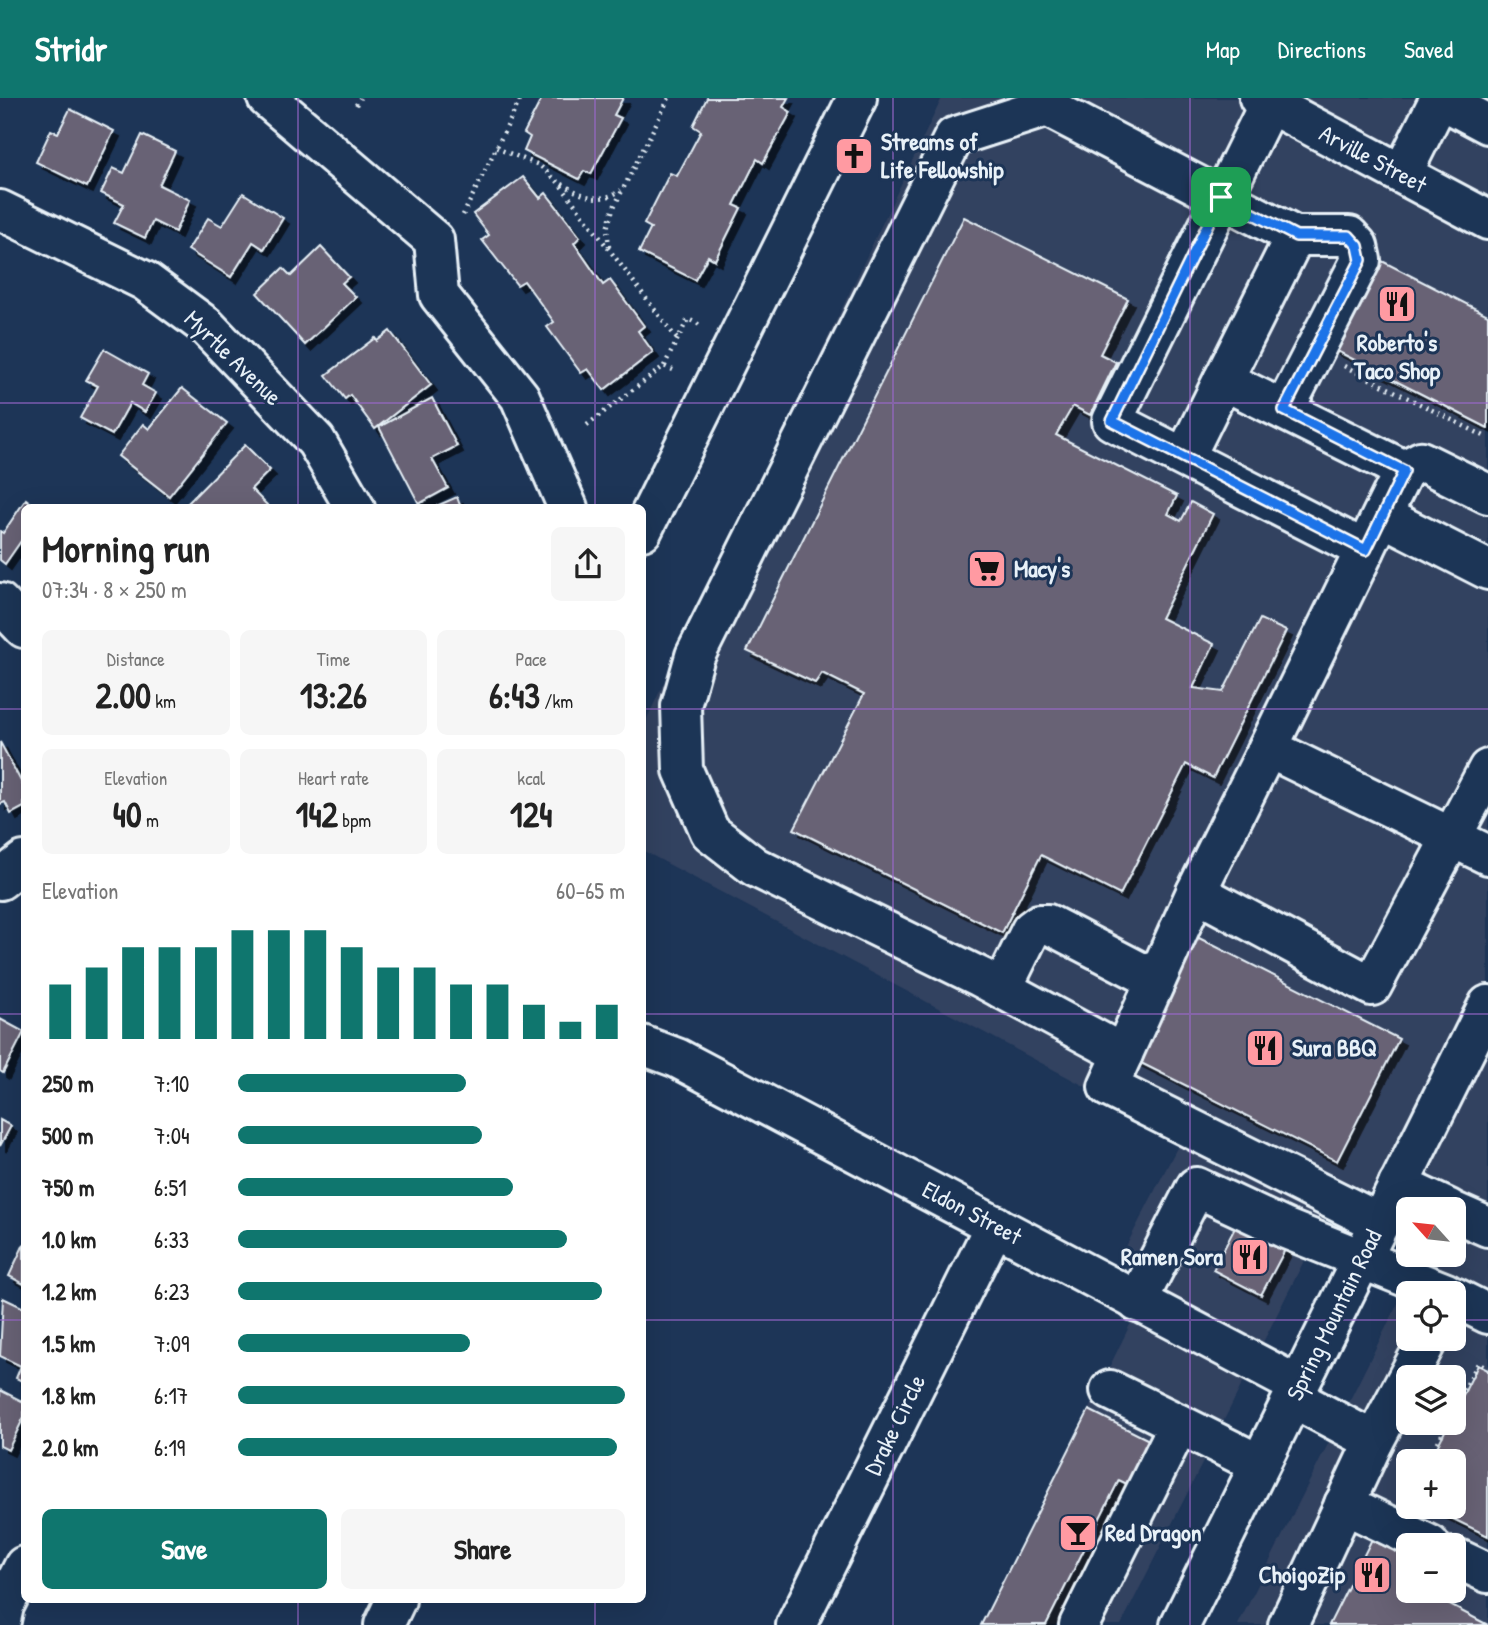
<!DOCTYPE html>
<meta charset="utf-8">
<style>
:root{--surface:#fff;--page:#f6f6f6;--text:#222;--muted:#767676;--accent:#0f766e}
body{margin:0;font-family:"Patrick Hand",sans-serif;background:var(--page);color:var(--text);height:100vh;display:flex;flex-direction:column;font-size:26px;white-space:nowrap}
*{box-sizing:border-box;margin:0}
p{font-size:23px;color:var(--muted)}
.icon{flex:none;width:38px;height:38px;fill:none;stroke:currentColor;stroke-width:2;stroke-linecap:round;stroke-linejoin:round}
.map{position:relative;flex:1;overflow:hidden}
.details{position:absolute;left:21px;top:406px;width:625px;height:1099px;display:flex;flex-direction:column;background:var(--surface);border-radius:10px;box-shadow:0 7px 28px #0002}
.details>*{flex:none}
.needle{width:46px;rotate:297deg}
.fabs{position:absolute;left:1396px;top:1099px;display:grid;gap:14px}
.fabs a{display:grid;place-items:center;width:70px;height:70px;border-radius:10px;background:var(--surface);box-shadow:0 7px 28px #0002;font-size:35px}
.pin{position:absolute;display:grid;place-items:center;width:60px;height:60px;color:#fff;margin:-30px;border-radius:14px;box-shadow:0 4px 10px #0006}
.round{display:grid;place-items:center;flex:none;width:74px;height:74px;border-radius:10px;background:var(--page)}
.headline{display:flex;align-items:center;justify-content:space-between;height:119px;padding:0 21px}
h1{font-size:38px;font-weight:700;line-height:52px}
.figures{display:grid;grid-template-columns:repeat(3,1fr);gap:10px;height:119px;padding:7px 21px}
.figures div{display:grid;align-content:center;border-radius:10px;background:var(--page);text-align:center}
.figures b{font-size:35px;font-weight:700}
.figures small{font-size:19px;font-weight:400}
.figures p{font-size:19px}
.chart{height:196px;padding:14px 21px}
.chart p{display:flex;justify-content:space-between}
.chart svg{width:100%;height:126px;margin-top:7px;stroke:var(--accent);stroke-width:6}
.primary-button{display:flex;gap:14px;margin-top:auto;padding:14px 21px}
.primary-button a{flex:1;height:80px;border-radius:10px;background:var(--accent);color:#fff;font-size:28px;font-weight:700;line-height:80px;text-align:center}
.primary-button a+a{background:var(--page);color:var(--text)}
ul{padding:0 21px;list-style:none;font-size:23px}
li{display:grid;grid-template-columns:112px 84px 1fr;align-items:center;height:52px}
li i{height:18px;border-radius:9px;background:var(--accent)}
header{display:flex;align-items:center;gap:42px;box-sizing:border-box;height:98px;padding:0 35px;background:var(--accent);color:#fff}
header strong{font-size:33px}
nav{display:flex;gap:38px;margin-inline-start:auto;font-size:24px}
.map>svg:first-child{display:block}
.built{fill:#334260;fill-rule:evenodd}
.building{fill:#676274;stroke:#e8f1f8;stroke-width:2;filter:url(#shadow)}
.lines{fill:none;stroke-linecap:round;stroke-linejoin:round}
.minor-casing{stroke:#e8f1f8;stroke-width:44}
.major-casing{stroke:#e8f1f8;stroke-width:44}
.path{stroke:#e8f1f8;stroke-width:4.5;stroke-dasharray:2 5;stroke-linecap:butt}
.minor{stroke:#1d3557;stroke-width:38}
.major{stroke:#1d3557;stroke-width:38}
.route-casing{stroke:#fff;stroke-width:14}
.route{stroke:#1a73e8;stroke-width:9}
.grid{fill:none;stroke:#9c67d0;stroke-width:2;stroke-opacity:0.55}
.labels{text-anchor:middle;stroke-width:6;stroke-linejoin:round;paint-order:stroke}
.poi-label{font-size:24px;font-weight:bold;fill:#e8f1f8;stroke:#1d3557;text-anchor:start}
.street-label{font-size:24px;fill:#e8f1f8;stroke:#1d3557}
</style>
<header>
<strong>Stridr</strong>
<nav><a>Map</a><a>Directions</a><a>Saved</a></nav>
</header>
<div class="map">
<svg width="1488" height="1527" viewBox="0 0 1488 1527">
<defs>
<filter id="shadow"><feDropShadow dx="6" dy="6" stdDeviation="0" flood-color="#0009"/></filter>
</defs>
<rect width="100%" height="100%" fill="#1d3557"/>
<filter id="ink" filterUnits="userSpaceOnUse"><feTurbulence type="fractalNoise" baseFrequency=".0143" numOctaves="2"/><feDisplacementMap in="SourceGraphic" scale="14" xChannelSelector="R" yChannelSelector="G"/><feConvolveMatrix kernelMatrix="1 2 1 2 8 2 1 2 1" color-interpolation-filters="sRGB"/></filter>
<g filter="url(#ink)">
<path class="built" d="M942,0H1488V1527H1238L1422,1157H1454V1111H1409V1129L1327,1117L1121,1527H983L1152,1182L1118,1164L1182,1040L642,752V631ZM1409,1195H1454V1241H1409ZM1409,1279H1454V1325H1409ZM1409,1363H1454V1409H1409ZM1409,1447H1454V1493H1409Z"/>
<g class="building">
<path d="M542,0H623L614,17L621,20L591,76L584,73L579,81L524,53L530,39L524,35Z"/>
<path d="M707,0H788L783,9L791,14L763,65L757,61L734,107L741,110L715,162L708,158L695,182L639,154L651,130L644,126L670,75L677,78L701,33L693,28Z"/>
<path d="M70,11L114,33L87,89L36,64L51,32L58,35Z"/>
<path d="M142,37L175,53L159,87L190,102L175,134L153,123L145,140L114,125L124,106L101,95L113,70L124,75Z"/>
<path d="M523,79L540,100L546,95L580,139L574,145L603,187L610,182L644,228L638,233L653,254L604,292L588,271L581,275L547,229L554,224L524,183L517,187L482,142L489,137L473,116Z"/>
<path d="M243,95L283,120L264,151L253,144L231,179L188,152L208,120L222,128Z"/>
<path d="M964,119L1128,201L1100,256L1116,264L1090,317L1073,308L1056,337L1177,398L1168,416L1181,423L1191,404L1213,416L1161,520L1214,546L1193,590L1223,594L1260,521L1286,533L1213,680L1186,666L1120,797L1041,757L1002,835L794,731L864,596L822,575L815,585L747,553Z"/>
<path d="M321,149L349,179L342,185L356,199L305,247L257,195L283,170L291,178Z"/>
<path d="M1376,160L1488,217V330L1331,250Z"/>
<path d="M390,233L431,287L375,331L350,297L345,301L326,277L375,240L377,243Z"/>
<path d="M104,251L148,276L142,287L156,295L145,314L130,305L112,337L80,320L98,288L86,282Z"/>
<path d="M182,290L227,325L169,398L118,358L143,326L149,331Z"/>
<path d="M432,300L457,348L432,361L448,390L419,406L379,329Z"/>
<path d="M245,347L270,372L251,391L270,410H183Z"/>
<path d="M457,399L461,410H432Z"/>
<path d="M26,401L38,410H24V446L21,443L5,466L0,462V433L3,435Z"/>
<path d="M0,644L24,689V709L11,716L5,704L0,706Z"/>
<path d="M1193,837L1399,941L1337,1063L1131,960Z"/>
<path d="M0,921L24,934L3,975L0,973Z"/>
<path d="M0,1022L11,1028L0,1048Z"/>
<path d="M1240,1120L1288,1146L1261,1197L1213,1172Z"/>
<path d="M24,1146V1186L9,1178Z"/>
<path d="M3,1200L24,1210V1284L16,1280L21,1268L0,1258Z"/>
<path d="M1478,1267L1488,1272V1438L1429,1409H1454V1363H1430L1449,1325H1454V1315Z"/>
<path d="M0,1292L24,1304V1319L8,1352L0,1348Z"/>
<path d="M1089,1312L1157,1346L1135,1390L1119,1382L1046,1527H981Z"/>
<path d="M1373,1439L1409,1457V1493H1452L1446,1505L1488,1527H1329Z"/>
</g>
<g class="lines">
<g class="minor-casing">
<g id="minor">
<path d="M267,0L434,142L439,197L520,299L568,410"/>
<path d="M1051,0L1047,9L954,39L695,558L681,608L683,672L710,734L755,769L980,879L1123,956"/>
<path d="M1439,0L1488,26"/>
<path d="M1269,6L1112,323L1365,452"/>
<path d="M1047,9L1295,138H1349L1358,148L1361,162L1284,312"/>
<path d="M1402,76L1440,0"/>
<path d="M0,112L145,183L206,228L316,343L355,410"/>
<path d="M1295,138L1223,282L1404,372L1268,650L1488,757"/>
<path d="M1185,359L1223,282"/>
<path d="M1404,372L1421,363L1488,396"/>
<path d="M1382,418L1488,472"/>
<path d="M642,433L857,0"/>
<path d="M0,505L24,530"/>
<path d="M1268,650L1196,794L1372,888L1488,671"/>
<path d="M0,782L24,763"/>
<path d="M1196,794L1108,989L1380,1125"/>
<path d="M1002,891L1031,832L1039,826H1048L1156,882"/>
<path d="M642,947L677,960L1299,1288"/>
<path d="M1398,1087L1449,1111"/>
<path d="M1454,1114L1488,1129"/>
<path d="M1454,1199L1488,1216"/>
<path d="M1137,1204L1196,1089L1286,1131L1446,1195"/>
<path d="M1293,1300L1374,1343L1428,1241"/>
<path d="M1179,1326L1259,1366"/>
<path d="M1344,1406L1430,1447"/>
<path d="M1454,1459L1488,1475"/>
<path d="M0,1527L4,1508L24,1468"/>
<path d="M384,1527L396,1502"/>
<path d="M796,1527L995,1127"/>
<path d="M1079,1527L1179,1326L1110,1292"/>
<path d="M1288,1527L1374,1343"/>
</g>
</g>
<g class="major-casing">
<g id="major">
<path d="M1259,0L1488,122"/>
<path d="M1180,1527L1488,907"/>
</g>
</g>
<g class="path">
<path d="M356,7L360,0"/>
<path d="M496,50L539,67L558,84L677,241"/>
<path d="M562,86C583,98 600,107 621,92"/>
<path d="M463,117L521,0"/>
<path d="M609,149L607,130L613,111L669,0"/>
<path d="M664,268L688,221L700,227"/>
<path d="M1344,268L1488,340"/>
<path d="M587,327L664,268L673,272"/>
<path d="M1454,1311L1478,1265L1488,1271"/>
<path d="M1428,1363L1448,1325"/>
</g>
<use href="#minor" class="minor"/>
<use href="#major" class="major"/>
</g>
</g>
<g class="lines" filter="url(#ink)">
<g class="route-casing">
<path id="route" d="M1221,99L1296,138H1349L1358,148L1361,162L1284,312L1404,373L1366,452L1112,323Z"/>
</g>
<use href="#route" class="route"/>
</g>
<path class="grid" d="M298,0V410M595,0V410M893,0V1527M1190,0V1527M0,305H1488M0,611H24M642,611H1488M0,916H24M642,916H1488M0,1222H24M642,1222H1409M1454,1222H1488M298,1502V1527M595,1502V1527"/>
<defs>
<g id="church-square" transform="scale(2.0125)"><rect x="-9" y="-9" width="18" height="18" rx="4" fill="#ff9aa2" stroke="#1d3557"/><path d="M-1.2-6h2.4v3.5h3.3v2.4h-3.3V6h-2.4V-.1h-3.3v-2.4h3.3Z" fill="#111"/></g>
<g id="restaurant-square" transform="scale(2.0125)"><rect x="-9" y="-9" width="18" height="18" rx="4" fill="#ff9aa2" stroke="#1d3557"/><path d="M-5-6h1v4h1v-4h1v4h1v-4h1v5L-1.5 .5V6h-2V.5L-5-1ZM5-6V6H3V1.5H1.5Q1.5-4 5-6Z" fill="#111"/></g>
<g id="supermarket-square" transform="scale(2.0125)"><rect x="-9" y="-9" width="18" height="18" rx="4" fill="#ff9aa2" stroke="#1d3557"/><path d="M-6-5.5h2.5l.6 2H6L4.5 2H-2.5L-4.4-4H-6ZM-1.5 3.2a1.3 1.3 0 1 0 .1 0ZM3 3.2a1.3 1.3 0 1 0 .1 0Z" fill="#111"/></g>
<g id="bar-square" transform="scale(2.0125)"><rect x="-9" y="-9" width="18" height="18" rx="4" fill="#ff9aa2" stroke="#1d3557"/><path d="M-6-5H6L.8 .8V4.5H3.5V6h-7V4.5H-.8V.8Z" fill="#111"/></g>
</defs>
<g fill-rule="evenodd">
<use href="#church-square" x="854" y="58"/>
<use href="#restaurant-square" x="1397" y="206"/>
<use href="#supermarket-square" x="987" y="471"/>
<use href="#restaurant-square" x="1265" y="950"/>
<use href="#restaurant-square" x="1250" y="1159"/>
<use href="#bar-square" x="1078" y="1435"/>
<use href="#restaurant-square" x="1372" y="1477"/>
</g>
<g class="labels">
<g class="poi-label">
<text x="881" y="52">Streams of<tspan x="881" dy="28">Life Fellowship</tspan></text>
<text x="1397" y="253" text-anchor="middle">Roberto's<tspan x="1397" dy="28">Taco Shop</tspan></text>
<text x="1014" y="479">Macy's</text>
<text x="1292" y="958">Sura BBQ</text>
<text x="1223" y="1167" text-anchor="end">Ramen Sora</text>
<text x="1105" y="1443">Red Dragon</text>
<text x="1345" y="1485" text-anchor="end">ChoigoZip</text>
</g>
<g class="street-label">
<text transform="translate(1373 61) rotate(28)" y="8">Arville Street</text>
<text transform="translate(233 260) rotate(44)" y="8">Myrtle Avenue</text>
<text transform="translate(972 1115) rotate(28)" y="8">Eldon Street</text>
<text transform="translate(1334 1217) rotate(-64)" y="8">Spring Mountain Road</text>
<text transform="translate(895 1327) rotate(-64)" y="8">Drake Circle</text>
</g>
</g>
</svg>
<div class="fabs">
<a><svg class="needle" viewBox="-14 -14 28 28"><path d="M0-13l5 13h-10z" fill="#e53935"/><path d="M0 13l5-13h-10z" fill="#767676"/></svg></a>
<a><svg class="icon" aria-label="locate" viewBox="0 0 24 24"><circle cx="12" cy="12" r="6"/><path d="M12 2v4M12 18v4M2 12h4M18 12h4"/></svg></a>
<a><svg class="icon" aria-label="layers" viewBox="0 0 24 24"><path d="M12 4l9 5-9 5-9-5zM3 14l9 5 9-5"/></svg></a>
<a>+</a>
<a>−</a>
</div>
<div class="pin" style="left:1221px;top:99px;background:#1e9e55"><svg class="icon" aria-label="arrive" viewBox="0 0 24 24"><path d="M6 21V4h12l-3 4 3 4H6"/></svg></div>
<section class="details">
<div class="headline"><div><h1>Morning run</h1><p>07:34 · 8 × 250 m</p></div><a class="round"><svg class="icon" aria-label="share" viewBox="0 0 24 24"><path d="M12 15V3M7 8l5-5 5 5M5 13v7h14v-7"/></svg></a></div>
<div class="figures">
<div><p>Distance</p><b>2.00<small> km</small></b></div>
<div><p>Time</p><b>13:26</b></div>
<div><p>Pace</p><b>6:43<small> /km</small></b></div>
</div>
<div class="figures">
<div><p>Elevation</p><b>40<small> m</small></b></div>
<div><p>Heart rate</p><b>142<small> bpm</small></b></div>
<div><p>kcal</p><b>124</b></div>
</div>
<div class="chart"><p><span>Elevation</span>60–65 m</p>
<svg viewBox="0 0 160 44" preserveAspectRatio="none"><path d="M5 44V25M15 44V19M25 44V12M35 44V12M45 44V12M55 44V6M65 44V6M75 44V6M85 44V12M95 44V19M105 44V19M115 44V25M125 44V25M135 44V32M145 44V38M155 44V32"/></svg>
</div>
<ul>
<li><b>250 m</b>7:10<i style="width:59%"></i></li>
<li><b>500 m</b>7:04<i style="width:63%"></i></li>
<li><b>750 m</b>6:51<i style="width:71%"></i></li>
<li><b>1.0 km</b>6:33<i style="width:85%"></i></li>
<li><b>1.2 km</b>6:23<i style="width:94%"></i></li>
<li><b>1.5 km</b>7:09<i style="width:60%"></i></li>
<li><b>1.8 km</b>6:17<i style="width:100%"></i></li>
<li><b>2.0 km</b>6:19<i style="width:98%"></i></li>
</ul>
<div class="primary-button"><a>Save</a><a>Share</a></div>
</section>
</div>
